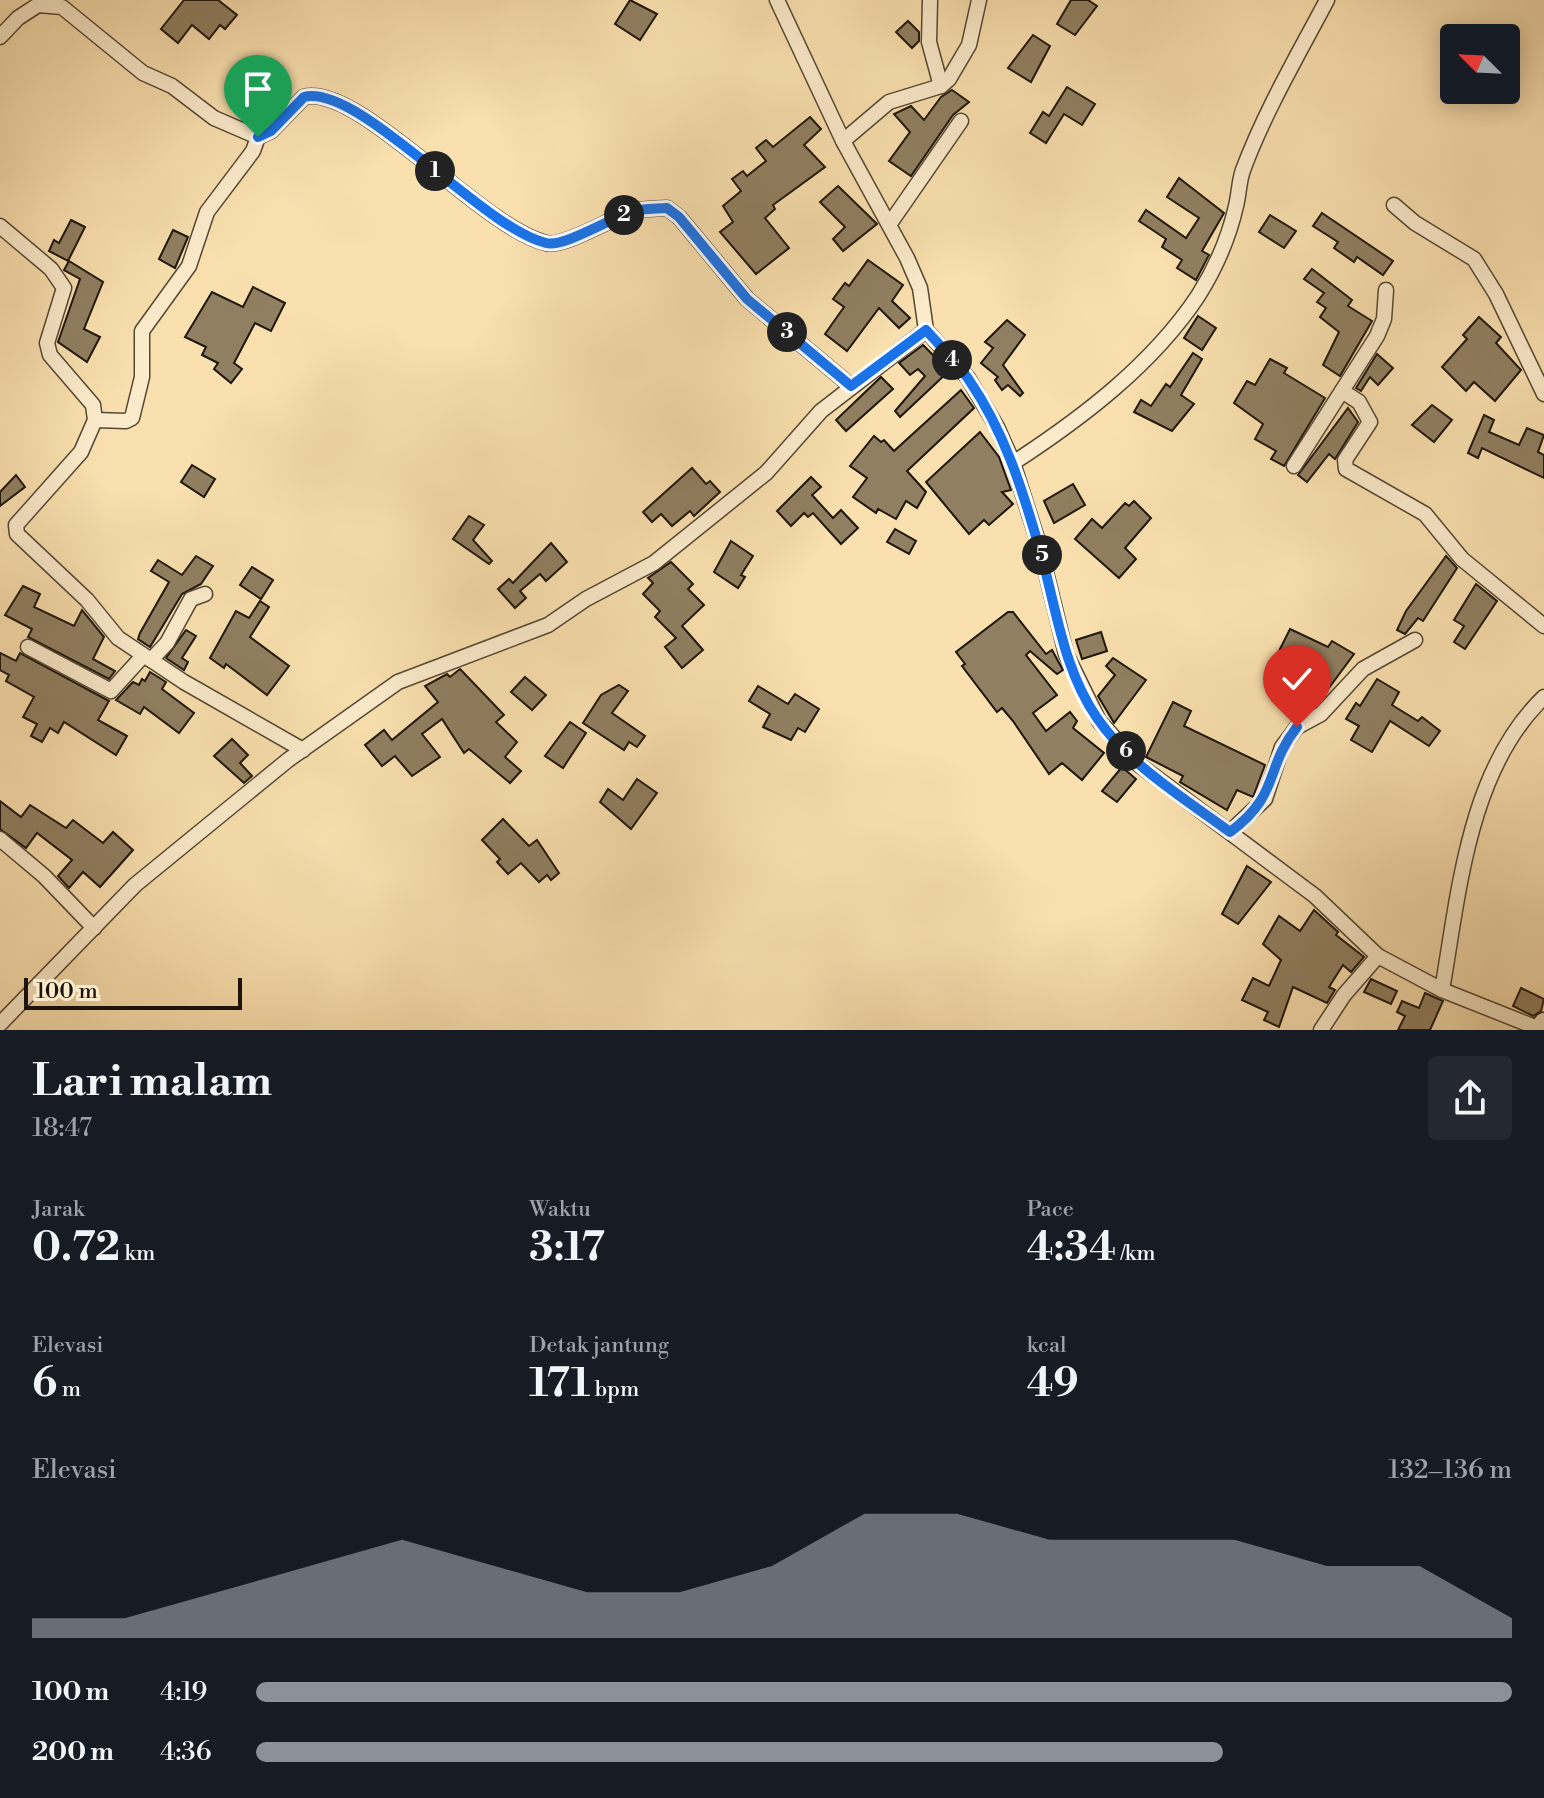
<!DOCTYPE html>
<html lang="id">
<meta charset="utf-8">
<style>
:root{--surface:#171b24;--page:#242831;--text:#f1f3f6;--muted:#9ea1a6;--accent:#8c9099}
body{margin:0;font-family:"Libre Bodoni",serif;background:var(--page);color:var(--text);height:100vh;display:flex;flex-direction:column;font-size:30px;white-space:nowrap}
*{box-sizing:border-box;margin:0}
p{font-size:26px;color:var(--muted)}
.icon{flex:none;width:44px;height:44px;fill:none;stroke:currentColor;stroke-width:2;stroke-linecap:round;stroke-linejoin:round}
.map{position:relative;height:1030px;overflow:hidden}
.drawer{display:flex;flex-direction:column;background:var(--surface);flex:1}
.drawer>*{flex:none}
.needle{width:52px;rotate:294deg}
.controls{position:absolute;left:1440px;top:24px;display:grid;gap:16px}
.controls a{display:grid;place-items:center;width:80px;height:80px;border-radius:8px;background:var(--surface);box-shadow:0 4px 20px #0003;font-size:40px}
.scale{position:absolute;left:24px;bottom:20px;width:218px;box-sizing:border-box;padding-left:8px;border:4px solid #1d150b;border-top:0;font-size:22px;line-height:28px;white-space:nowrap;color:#1d150b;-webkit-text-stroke:6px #fcebcb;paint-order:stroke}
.pin{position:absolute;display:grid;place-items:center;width:68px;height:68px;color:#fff;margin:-82px -34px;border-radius:50% 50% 50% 0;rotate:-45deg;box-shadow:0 0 8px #0007}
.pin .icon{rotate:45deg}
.km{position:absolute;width:40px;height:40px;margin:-20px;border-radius:50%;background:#222;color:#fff;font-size:22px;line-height:40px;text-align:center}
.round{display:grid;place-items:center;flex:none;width:84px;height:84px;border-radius:8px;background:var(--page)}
.overview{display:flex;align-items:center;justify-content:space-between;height:136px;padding:0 32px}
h1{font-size:44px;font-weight:700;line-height:60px}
.figures{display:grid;grid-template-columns:repeat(3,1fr);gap:12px;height:136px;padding:8px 32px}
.figures div{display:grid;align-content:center}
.figures b{font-size:40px;font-weight:700}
.figures small{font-size:22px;font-weight:400}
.figures p{font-size:22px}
.chart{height:224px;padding:16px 32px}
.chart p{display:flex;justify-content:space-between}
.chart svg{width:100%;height:144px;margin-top:8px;fill:var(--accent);opacity:.7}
ul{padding:0 32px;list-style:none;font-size:26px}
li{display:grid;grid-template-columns:128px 96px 1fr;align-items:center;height:60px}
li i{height:20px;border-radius:10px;background:var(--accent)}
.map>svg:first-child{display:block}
.building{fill:#907f60;stroke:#1d150b;stroke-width:2}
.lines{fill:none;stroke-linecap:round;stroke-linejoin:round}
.minor-casing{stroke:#544834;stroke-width:17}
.secondary-casing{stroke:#1d150b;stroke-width:23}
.minor{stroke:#fcebcb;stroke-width:14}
.secondary{stroke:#fcebcb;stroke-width:20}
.route-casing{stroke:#fff;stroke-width:16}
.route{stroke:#1a73e8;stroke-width:10}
</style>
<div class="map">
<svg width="1544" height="1030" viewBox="0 0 1544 1030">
<rect width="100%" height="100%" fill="#fae0af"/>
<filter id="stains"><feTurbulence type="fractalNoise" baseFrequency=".0025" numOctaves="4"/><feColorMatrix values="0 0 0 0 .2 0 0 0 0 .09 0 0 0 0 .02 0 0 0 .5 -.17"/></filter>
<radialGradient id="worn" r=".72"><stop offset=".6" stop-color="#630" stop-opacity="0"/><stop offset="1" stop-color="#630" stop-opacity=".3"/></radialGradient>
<g class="building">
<path d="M184,0H218L237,15L225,29L220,25L209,39L192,25L178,43L161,29Z"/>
<path d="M630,0L657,14L640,40L615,24Z"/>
<path d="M1071,0H1088L1097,6L1075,35L1057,24Z"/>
<path d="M908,21L919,32V41L912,48L896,32Z"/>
<path d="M1033,35L1050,46L1031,82L1008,68Z"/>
<path d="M1067,87L1095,104L1082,125L1064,114L1046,143L1030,133L1043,112L1049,116Z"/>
<path d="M952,90L969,102L953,115L911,176L889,161L910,132L894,114L911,106L924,120L941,97Z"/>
<path d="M810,117L821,129L804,145L825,167L773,205L775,209L765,218L789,248L756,274L720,232L733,222L723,206L741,191L732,179L743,171L747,176L766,161L756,148L766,140L773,147Z"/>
<path d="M1179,178L1224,213L1202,251L1209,255L1196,280L1177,268L1182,260L1162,247L1166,239L1139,221L1146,210L1186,238L1199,218L1167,197Z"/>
<path d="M838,186L877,224L843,251L833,239L845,227L820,202Z"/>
<path d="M1322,213L1393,261L1383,275L1357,257L1354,262L1334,248L1338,242L1313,226Z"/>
<path d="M1270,215L1296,231L1284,248L1259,232Z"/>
<path d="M71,220L85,227L68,261L49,251L54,240L59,243Z"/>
<path d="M173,230L188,237L175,268L159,259Z"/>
<path d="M868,260L903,285L892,301L910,318L899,328L879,308L847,351L825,334L844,307L833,299L845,283L849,286Z"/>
<path d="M69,261L103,282L84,329L100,337L87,362L58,342L80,279L64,270Z"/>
<path d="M1312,269L1352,300L1348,306L1372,321L1340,376L1323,365L1339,332L1320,317L1326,308L1317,302L1324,293L1304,279Z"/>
<path d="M253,287L285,303L271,331L255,323L234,363L242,369L231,383L214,369L218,363L202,355L206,347L185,337L212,292L243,307Z"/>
<path d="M1198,316L1216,328L1202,350L1184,338Z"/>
<path d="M1479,317L1501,337L1496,343L1521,370L1495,401L1474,382L1466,391L1442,367L1467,339L1463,335Z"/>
<path d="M1007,320L1025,335L1003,365L1023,393L1020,396L1008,385L1002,390L995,380L998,377L981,363L993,348L985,342Z"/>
<path d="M923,345L949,371L900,417L895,411L925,376L918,369L910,375L899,363Z"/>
<path d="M1193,353L1202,359L1181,395L1194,404L1172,431L1134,412L1141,400L1151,406L1166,384L1170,387Z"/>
<path d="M1377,354L1393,368L1378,385L1370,377L1361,391L1356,388Z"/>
<path d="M1270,359L1287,368L1284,373L1325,398L1284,466L1271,459L1276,451L1255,439L1263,424L1234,403L1247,381L1255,385Z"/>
<path d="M881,377L893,389L846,431L836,420Z"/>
<path d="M961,390L974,408L907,471L926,492L917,508L906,501L896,519L878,509L876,513L853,497L867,478L850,466L874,436L881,442L884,440L894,451Z"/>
<path d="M1432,405L1452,420L1434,442L1412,425Z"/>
<path d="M1348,408L1358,422L1335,459L1329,454L1307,482L1298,475Z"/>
<path d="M1484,415L1494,420L1489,432L1519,445L1527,428L1544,435L1538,452L1544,455V478L1482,448L1478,458L1468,453Z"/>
<path d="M980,432L999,457L1011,490L1002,492L1013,504L989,525L984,520L969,534L926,482Z"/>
<path d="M192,465L215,479L204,497L181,482Z"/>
<path d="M692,468L706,484L710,481L720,492L694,516L690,511L672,526L661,514L652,522L643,512Z"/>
<path d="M16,475L25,487L0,506V492Z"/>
<path d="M811,477L821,487L812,495L833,518L841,510L858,528L841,544L813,513L808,517L804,513L791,526L777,511Z"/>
<path d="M1073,484L1085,505L1054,523L1044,501Z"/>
<path d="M1134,501L1151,518L1125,548L1136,559L1119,578L1075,539L1092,519L1102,528L1125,503L1129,506Z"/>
<path d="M469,516L484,525L473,540L492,561L489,564L453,539Z"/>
<path d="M895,529L916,541L909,554L887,542Z"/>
<path d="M731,541L753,556L741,575L745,577L738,588L714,572Z"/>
<path d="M551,543L567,562L546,581L540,574L520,591L526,598L515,608L498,589L509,579L513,583Z"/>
<path d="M196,556L213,566L201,584L182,594L150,647L138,639L140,633L169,582L151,571L158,560L182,575Z"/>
<path d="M1446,556L1457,568L1423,621L1418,618L1405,634L1397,630L1406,611Z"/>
<path d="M671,562L693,584L688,589L704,605L682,626L703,650L682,668L665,647L676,638L655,617L660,611L643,594L653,583L648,578Z"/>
<path d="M252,567L273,580L261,599L240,585Z"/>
<path d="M1476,584L1497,601L1465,649L1454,642L1464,626L1454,620Z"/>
<path d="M23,586L40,594L34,607L74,626L82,610L104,637L93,659L115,671L109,679L28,637L32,629L5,615Z"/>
<path d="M260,601L269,607L250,637L289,666L267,695L226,664L224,668L210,658L236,611L249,618Z"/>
<path d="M1008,612H1013L1046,654L1052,650L1063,670L1057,674L1030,651L1026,655L1057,695L1033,713L1046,731L1070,712L1077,721L1073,728L1104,753L1082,780L1062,763L1049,774L1013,721L1002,708L997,712L962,666L965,664L956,652Z"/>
<path d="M1290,629L1328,647L1332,641L1354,654L1320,700L1303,689L1306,684L1295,676L1300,668L1276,657Z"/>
<path d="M186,630L196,636L182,658L188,662L184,670L166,658Z"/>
<path d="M1101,632L1107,651L1082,659L1076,640Z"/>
<path d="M0,653L16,661L20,653L109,701L98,720L127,736L116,755L64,722L58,733L50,728L42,742L31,736L37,724L23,717L34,697L6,681L9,675L0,670Z"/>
<path d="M1113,658L1146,680L1114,723L1098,696L1115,675L1106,666Z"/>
<path d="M460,669L504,715L496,722L517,742L505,757L521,771L510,783L469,749L464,753L442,719L422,734L440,757L412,776L395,756L382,766L365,745L384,730L392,740L438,702L425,686L447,674L450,677Z"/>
<path d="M150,672L166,682L162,689L194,713L179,733L144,707L140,714L116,700L133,682L139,685L142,679L145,681Z"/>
<path d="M525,677L546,695L532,710L511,692Z"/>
<path d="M1377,679L1399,692L1392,705L1418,721L1422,717L1440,731L1429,746L1390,721L1372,752L1351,740L1359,726L1346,719L1356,703L1360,706Z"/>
<path d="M619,685L628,691L612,713L645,736L637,747L629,742L624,750L583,723L601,695Z"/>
<path d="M758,686L788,704L795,694L819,709L805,732L798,728L791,740L763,727L770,714L749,701Z"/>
<path d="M1173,702L1191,711L1184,726L1265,765L1253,797L1237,790L1227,810L1180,782L1183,776L1146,757Z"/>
<path d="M570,722L586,733L563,768L545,756Z"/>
<path d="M232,739L248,755L240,763L252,776L244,783L214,756Z"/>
<path d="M1122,767L1136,779L1117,802L1102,791Z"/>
<path d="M637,779L657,793L631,829L600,802L608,789L623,800Z"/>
<path d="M0,801L21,817L30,805L66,828L73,820L103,843L113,832L133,850L100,887L83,872L69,888L58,876L72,860L37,833L26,848L0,829Z"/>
<path d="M503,819L529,846L537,840L559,873L551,880L547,875L539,882L521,863L508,874L497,862L500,859L482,840Z"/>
<path d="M1247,866L1271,882L1238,924L1222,914Z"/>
<path d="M1314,910L1338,932L1336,935L1364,957L1351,972L1343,965L1329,987L1335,990L1327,1003L1293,987L1279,1027L1264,1020L1268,1012L1242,1000L1253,978L1269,986L1281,960L1263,944L1279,916L1300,931Z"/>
<path d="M1371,979L1397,991L1391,1004L1364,992Z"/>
<path d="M1521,988L1544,999L1541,1011L1533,1016L1513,1006Z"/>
<path d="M1425,993L1443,1001L1430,1030H1398L1405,1016L1397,1012L1402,1001L1419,1008Z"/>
</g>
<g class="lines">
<g class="minor-casing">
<g id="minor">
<path d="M777,0L843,141L907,258L920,288L926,330L968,378L997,427L1013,463L1040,548L1066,654L1099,721L1138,764L1315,896L1378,956L1442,990L1540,1029"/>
<path d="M930,0L929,42L941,86"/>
<path d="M0,37L18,18L38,5L62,7L143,73L172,86L214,118L258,137L271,131L304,97C358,83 482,228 546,243C563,248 611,218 631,212C643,208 655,209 667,208L679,217L747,299L851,386"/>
<path d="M843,141L889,102L941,86L949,79L969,45L979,0"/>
<path d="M1394,205L1415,223L1474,259L1496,294L1544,394"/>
<path d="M891,222L961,121"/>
<path d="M0,226L51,269L64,288L47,343L50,355L93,405L95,420L81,452L16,525L17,534L87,600L118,638L184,682L303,750"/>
<path d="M1342,391L1359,402L1370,422L1345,460L1346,469L1425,514L1462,559L1544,626"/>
<path d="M95,420L126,421L132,418L142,377V331L189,266L207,212L253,151L258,137"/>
<path d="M1013,463C1082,418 1152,365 1198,296C1215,269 1229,237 1236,206C1239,194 1239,181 1243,170C1265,111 1298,55 1327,0"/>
<path d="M1294,466L1377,336L1384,319L1386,290"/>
<path d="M28,647L111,691L142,657"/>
<path d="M151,660L167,643L191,599L205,594"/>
<path d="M1230,832L1265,799L1282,747L1297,727L1321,714L1363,669L1415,640"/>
<path d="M0,839L44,876L94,928"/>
<path d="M1442,990C1459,893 1468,770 1544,697"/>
<path d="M0,1024L135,885L288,760L398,682L548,625L586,599L654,563L766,473L821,411L926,330"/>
<path d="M1321,1030L1344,995L1378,956"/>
</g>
</g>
<g class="secondary-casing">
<path id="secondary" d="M1540,1030L1544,1023"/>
</g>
<use href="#minor" class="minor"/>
<use href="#secondary" class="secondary"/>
</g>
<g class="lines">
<g class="route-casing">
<path id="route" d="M258,137L271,131L304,97C358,83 482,228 546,243C563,248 611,218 631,212C643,208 655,209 667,208L679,217L747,299L851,386L926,330C940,346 957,362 969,380C1004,431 1022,488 1039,547C1056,605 1062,667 1097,718C1130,766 1184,798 1230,832C1281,794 1264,769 1297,727"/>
</g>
<use href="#route" class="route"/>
</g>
<rect width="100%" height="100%" filter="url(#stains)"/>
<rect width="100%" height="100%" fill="url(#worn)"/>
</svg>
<div class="controls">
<a><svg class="needle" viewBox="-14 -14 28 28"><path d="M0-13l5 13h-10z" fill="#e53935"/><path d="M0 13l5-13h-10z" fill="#9ea1a6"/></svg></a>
</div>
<div class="scale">100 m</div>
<div class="pin" style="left:258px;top:137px;background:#1e9e55"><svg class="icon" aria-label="arrive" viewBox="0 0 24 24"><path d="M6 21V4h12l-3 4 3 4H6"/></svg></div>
<div class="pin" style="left:1297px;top:727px;background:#d93025"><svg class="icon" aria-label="check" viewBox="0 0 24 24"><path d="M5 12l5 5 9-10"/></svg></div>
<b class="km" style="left:435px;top:171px">1</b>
<b class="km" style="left:624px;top:215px">2</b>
<b class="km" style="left:787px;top:332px">3</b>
<b class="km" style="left:952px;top:360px">4</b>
<b class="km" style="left:1042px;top:555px">5</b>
<b class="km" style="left:1126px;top:751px">6</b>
</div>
<section class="drawer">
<div class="overview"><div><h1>Lari malam</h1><p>18:47</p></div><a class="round"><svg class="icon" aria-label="share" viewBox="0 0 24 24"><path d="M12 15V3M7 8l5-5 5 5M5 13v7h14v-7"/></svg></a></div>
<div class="figures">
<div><p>Jarak</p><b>0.72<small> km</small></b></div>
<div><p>Waktu</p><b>3:17</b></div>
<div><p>Pace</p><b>4:34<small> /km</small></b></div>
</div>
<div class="figures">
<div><p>Elevasi</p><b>6<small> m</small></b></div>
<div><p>Detak jantung</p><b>171<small> bpm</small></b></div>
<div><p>kcal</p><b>49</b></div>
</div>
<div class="chart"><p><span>Elevasi</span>132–136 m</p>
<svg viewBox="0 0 160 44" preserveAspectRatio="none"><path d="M0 44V38L10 38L20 30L30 22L40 14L50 22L60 30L70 30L80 22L90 6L100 6L110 14L120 14L130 14L140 22L150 22L160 38V44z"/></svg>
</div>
<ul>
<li><b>100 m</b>4:19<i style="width:100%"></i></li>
<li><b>200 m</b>4:36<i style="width:77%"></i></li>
</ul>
</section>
